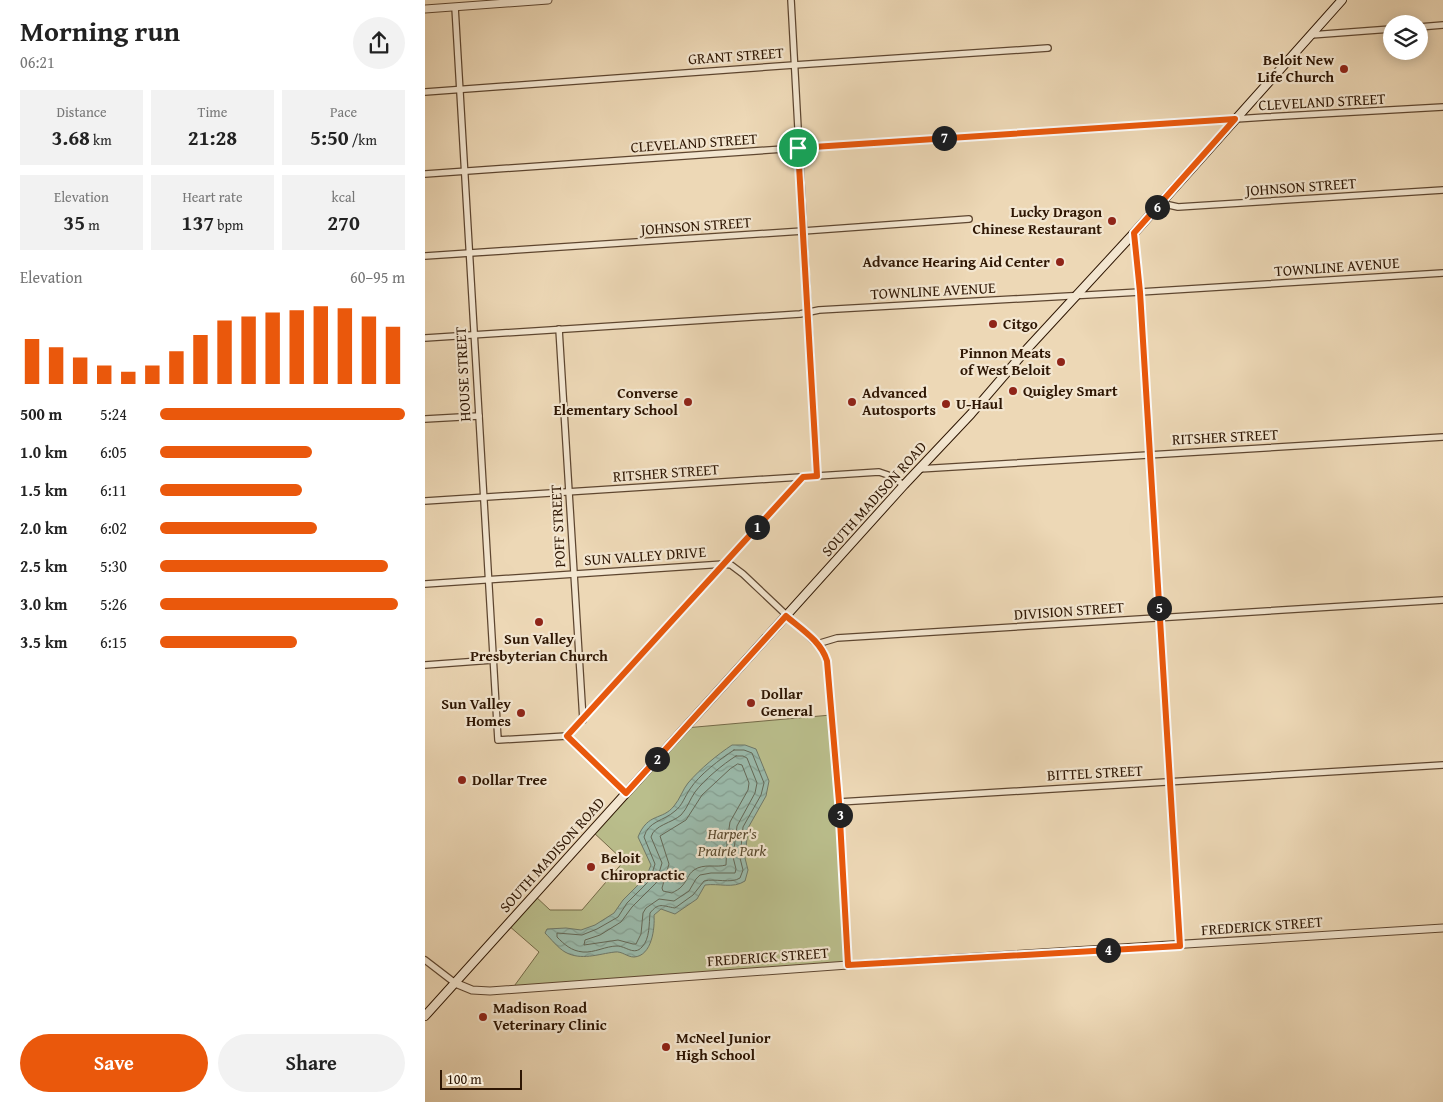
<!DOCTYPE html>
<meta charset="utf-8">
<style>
:root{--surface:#fff;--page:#f2f2f2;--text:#222;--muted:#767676;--accent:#ea580c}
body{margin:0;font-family:"Gentium Book Plus",serif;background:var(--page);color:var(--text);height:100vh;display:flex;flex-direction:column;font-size:19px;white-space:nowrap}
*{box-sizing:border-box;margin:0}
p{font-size:16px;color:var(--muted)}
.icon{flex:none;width:28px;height:28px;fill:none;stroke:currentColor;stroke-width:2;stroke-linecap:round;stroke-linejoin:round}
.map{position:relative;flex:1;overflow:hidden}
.side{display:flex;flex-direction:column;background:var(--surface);width:425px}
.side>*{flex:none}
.buttons{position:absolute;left:958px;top:15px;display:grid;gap:10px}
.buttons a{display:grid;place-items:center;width:45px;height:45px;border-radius:50%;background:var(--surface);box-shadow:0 2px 12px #0003;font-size:25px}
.scale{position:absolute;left:15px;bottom:12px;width:82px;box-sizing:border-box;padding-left:5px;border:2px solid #2e1603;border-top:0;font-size:14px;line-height:18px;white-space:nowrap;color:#2e1603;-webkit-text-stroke:4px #f3e6d0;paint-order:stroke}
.pin{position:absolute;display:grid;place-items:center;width:42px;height:42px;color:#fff;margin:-21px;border:2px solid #fff;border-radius:50%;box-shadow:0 1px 5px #0007}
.km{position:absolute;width:25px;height:25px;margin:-12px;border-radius:50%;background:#222;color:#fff;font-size:14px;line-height:25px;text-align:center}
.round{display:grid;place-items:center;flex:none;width:52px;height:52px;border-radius:26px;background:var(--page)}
.summary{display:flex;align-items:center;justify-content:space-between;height:85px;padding:0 20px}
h1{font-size:28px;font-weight:700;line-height:38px}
.stats{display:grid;grid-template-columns:repeat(3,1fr);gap:8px;height:85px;padding:5px 20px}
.stats div{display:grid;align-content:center;border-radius:0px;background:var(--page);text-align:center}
.stats b{font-size:21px;font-weight:700}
.stats small{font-size:14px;font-weight:400}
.stats p{font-size:14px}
.chart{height:140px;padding:10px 20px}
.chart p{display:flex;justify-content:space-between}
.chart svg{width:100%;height:90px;margin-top:5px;stroke:var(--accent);stroke-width:6}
.primary-button{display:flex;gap:10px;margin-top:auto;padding:10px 20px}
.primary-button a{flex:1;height:58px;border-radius:30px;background:var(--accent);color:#fff;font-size:20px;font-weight:700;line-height:58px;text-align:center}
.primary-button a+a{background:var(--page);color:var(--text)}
ul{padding:0 20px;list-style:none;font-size:16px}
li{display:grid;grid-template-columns:80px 60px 1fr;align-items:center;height:38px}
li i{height:12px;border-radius:6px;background:var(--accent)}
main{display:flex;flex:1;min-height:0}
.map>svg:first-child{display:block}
.park{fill:#babe8c;stroke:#746a48}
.water{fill:url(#water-waves);stroke:#6f7868}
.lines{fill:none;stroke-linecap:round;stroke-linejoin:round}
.shore{stroke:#646857;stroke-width:1}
.minor-casing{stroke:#5e4630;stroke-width:8}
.tertiary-casing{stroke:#5e4630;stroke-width:9}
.secondary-casing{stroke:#2e1603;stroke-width:10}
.minor{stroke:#f3e6d0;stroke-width:5.5}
.tertiary{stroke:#f3e6d0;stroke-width:7}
.secondary{stroke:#f3e6d0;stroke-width:8}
.route-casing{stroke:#fff;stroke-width:10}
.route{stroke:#ea580c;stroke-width:6}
.poi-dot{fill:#8f2418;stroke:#f3e6d0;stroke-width:2}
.labels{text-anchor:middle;stroke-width:4.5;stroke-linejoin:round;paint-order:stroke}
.street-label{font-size:15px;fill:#2e1603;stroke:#f3e6d0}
.poi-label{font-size:15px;font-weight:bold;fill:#2e1603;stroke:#f3e6d0;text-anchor:start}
.park-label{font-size:15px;font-style:italic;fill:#58482c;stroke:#f3e6d0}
</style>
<main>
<section class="side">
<div class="summary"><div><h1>Morning run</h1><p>06:21</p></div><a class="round"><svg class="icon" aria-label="share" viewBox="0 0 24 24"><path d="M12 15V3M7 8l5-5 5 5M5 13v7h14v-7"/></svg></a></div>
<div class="stats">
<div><p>Distance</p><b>3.68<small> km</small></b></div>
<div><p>Time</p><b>21:28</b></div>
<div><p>Pace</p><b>5:50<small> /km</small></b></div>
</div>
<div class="stats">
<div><p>Elevation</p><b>35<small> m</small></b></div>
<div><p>Heart rate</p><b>137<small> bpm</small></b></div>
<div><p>kcal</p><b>270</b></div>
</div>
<div class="chart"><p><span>Elevation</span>60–95 m</p>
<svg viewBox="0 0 160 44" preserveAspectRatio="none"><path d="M5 44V22M15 44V26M25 44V31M35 44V35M45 44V38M55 44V35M65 44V28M75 44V20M85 44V13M95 44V11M105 44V9M115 44V8M125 44V6M135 44V7M145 44V11M155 44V16"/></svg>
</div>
<ul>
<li><b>500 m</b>5:24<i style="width:100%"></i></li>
<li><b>1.0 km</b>6:05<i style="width:62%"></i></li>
<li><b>1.5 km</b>6:11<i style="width:58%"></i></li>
<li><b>2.0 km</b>6:02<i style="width:64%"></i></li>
<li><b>2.5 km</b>5:30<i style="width:93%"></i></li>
<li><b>3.0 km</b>5:26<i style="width:97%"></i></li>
<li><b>3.5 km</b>6:15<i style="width:56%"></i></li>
</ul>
<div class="primary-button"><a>Save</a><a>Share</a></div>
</section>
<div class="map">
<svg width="1018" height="1102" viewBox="0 0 1018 1102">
<defs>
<pattern id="water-waves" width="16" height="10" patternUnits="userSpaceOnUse" patternTransform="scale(1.25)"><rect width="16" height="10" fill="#9abaab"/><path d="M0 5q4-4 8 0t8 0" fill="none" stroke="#859f92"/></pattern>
</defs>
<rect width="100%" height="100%" fill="#edd8b6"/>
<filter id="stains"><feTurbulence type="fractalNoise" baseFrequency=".004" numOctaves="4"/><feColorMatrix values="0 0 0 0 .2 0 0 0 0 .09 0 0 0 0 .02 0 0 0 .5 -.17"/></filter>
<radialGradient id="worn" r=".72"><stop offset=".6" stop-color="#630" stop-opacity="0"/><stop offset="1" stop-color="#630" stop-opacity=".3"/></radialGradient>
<path class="park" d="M406,715L423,965L87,989L114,952L83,925L109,895L125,910H157L199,861L167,831L260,728Z"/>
<path class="water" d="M307,745H320L331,749L344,781L341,796L323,828L320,858L323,870L320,881C308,889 294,883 280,885L272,899L250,914L236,909L229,915C230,928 227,956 209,957C202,957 197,951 190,952C173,954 156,961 140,952C133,948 126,939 120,933L122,929L141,928L156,930L170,925L189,913L198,900L221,877L226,865L213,837C223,812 237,821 249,806C255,799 258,789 263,783C276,768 292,755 307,745Z"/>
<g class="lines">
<g class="shore">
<path d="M309,750H319L327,753L339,783L336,795L318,827L315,858L318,870L315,878C306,884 290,878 279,881L268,895L250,908C237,906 234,902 225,913C224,923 225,939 217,947C209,956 201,946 192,946C181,946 169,953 158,952C146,951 139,944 132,937V933L157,935L172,929L193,917L202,903L225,880L230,864L219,837C223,821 239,821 250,811C257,806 260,796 265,789C274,775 295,759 309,750Z"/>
<path d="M311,756H318L322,758L332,783L330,793L312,826L308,857L311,869L310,873H286L275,875L271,879L264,891L249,901L234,899L221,908L218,913L216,934L211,944H208L193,940L159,945L160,940L175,935L196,922L207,907L231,883L237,863L226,837C229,825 247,823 256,815C262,809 265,799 270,792C279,780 298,764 311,756Z"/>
<path d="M313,764L317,765L324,783L323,790L305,822L302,842L301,865C291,868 279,863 269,870C263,874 262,881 257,886C255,889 250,891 247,893L238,891L237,888L244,864L235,836L261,820L277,795L305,769Z"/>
</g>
<g class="minor-casing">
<g id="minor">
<path d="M366,0L392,476"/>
<path d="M30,7L73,740L142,736L201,793"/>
<path d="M994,27L1018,25"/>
<path d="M886,35L966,29"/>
<path d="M0,92L369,65L623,48"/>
<path d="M0,174L373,148L841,117L1018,107"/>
<path d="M735,203L753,207L1018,190"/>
<path d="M709,233L715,292L755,946"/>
<path d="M0,256L378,231L544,219"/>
<path d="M134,329L158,720"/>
<path d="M0,338L375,314L394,310L715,292L1018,273"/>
<path d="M0,419L54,416"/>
<path d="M494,469L1018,437"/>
<path d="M0,501L454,472L463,475L479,485"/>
<path d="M0,584L299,564L306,565L318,574L392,644L398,650L402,661L414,802L423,965"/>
<path d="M392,644L412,638L1018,600"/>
<path d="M0,665L68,660"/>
<path d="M142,736L378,477"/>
<path d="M414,802L1018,765"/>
<path d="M0,960L30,983"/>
</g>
</g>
<g class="tertiary-casing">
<g id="tertiary">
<path d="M0,9L123,0"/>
<path d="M30,983L47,990L65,991L423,965L1018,928"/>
</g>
</g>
<g class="secondary-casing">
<path id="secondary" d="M0,1016L479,485L546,414L602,349L709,233L917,0"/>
</g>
<use href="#minor" class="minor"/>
<use href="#tertiary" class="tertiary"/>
<use href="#secondary" class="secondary"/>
</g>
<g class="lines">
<g class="route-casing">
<path id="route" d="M810,119L709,233L715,292L755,946L423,965L414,802L402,661C396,641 376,629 361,616L201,793L142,736L378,477L392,476L373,148Z"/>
</g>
<use href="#route" class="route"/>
</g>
<g class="poi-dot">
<circle cx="919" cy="69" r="5"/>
<circle cx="687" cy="221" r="5"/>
<circle cx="635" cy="262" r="5"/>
<circle cx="568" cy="324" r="5"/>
<circle cx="636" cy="362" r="5"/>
<circle cx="588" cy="391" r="5"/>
<circle cx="263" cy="402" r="5"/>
<circle cx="427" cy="402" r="5"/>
<circle cx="521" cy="404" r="5"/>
<circle cx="114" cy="622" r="5"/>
<circle cx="326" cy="703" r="5"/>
<circle cx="96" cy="713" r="5"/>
<circle cx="37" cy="780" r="5"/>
<circle cx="166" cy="867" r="5"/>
<circle cx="58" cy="1017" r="5"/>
<circle cx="241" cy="1047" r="5"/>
</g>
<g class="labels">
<g class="street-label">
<text transform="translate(311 56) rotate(-4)" y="5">GRANT STREET</text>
<text transform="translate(897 102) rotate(-3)" y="5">CLEVELAND STREET</text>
<text transform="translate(269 143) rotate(-4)" y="5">CLEVELAND STREET</text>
<text transform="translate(876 187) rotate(-4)" y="5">JOHNSON STREET</text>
<text transform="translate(271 226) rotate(-4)" y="5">JOHNSON STREET</text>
<text transform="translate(912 267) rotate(-4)" y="5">TOWNLINE AVENUE</text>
<text transform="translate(508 291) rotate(-3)" y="5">TOWNLINE AVENUE</text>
<text transform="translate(38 374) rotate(-93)" y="5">HOUSE STREET</text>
<text transform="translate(800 437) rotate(-3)" y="5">RITSHER STREET</text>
<text transform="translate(241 473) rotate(-4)" y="5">RITSHER STREET</text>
<text transform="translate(449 499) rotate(-48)" y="5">SOUTH MADISON ROAD</text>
<text transform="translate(133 526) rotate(-93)" y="5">POFF STREET</text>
<text transform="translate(220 556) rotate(-4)" y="5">SUN VALLEY DRIVE</text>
<text transform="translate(644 611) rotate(-4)" y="5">DIVISION STREET</text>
<text transform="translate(670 773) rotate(-3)" y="5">BITTEL STREET</text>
<text transform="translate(127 855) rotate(-48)" y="5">SOUTH MADISON ROAD</text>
<text transform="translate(837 926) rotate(-4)" y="5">FREDERICK STREET</text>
<text transform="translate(343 957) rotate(-4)" y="5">FREDERICK STREET</text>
</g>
<g class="poi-label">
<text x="909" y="65" text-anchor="end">Beloit New<tspan x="909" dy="17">Life Church</tspan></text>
<text x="677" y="217" text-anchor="end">Lucky Dragon<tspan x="677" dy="17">Chinese Restaurant</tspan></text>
<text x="625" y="267" text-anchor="end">Advance Hearing Aid Center</text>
<text x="578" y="329">Citgo</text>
<text x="626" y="358" text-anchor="end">Pinnon Meats<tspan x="626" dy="17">of West Beloit</tspan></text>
<text x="598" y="396">Quigley Smart</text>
<text x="253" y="398" text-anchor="end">Converse<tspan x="253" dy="17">Elementary School</tspan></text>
<text x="437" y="398">Advanced<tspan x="437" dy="17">Autosports</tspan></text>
<text x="531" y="409">U-Haul</text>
<text x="114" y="644" text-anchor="middle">Sun Valley<tspan x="114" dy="17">Presbyterian Church</tspan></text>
<text x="336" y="699">Dollar<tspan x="336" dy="17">General</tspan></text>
<text x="86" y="709" text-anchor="end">Sun Valley<tspan x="86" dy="17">Homes</tspan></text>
<text x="47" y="785">Dollar Tree</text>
<text x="176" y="863">Beloit<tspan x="176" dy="17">Chiropractic</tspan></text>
<text x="68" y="1013">Madison Road<tspan x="68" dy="17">Veterinary Clinic</tspan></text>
<text x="251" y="1043">McNeel Junior<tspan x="251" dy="17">High School</tspan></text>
</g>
<g class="park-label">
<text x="307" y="839">Harper's<tspan x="307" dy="17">Prairie Park</tspan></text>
</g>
</g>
<rect width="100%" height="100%" filter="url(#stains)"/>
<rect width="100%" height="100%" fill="url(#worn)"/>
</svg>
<div class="buttons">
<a><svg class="icon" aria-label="layers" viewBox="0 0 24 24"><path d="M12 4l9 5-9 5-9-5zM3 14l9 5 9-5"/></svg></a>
</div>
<div class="scale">100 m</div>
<div class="pin" style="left:373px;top:148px;background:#1e9e55"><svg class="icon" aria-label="arrive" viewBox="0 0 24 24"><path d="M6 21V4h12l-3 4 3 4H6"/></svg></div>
<b class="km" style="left:332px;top:527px">1</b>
<b class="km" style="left:232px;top:759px">2</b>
<b class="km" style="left:415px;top:815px">3</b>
<b class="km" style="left:683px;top:950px">4</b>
<b class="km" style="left:734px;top:608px">5</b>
<b class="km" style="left:732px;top:207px">6</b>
<b class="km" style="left:519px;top:138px">7</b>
</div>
</main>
